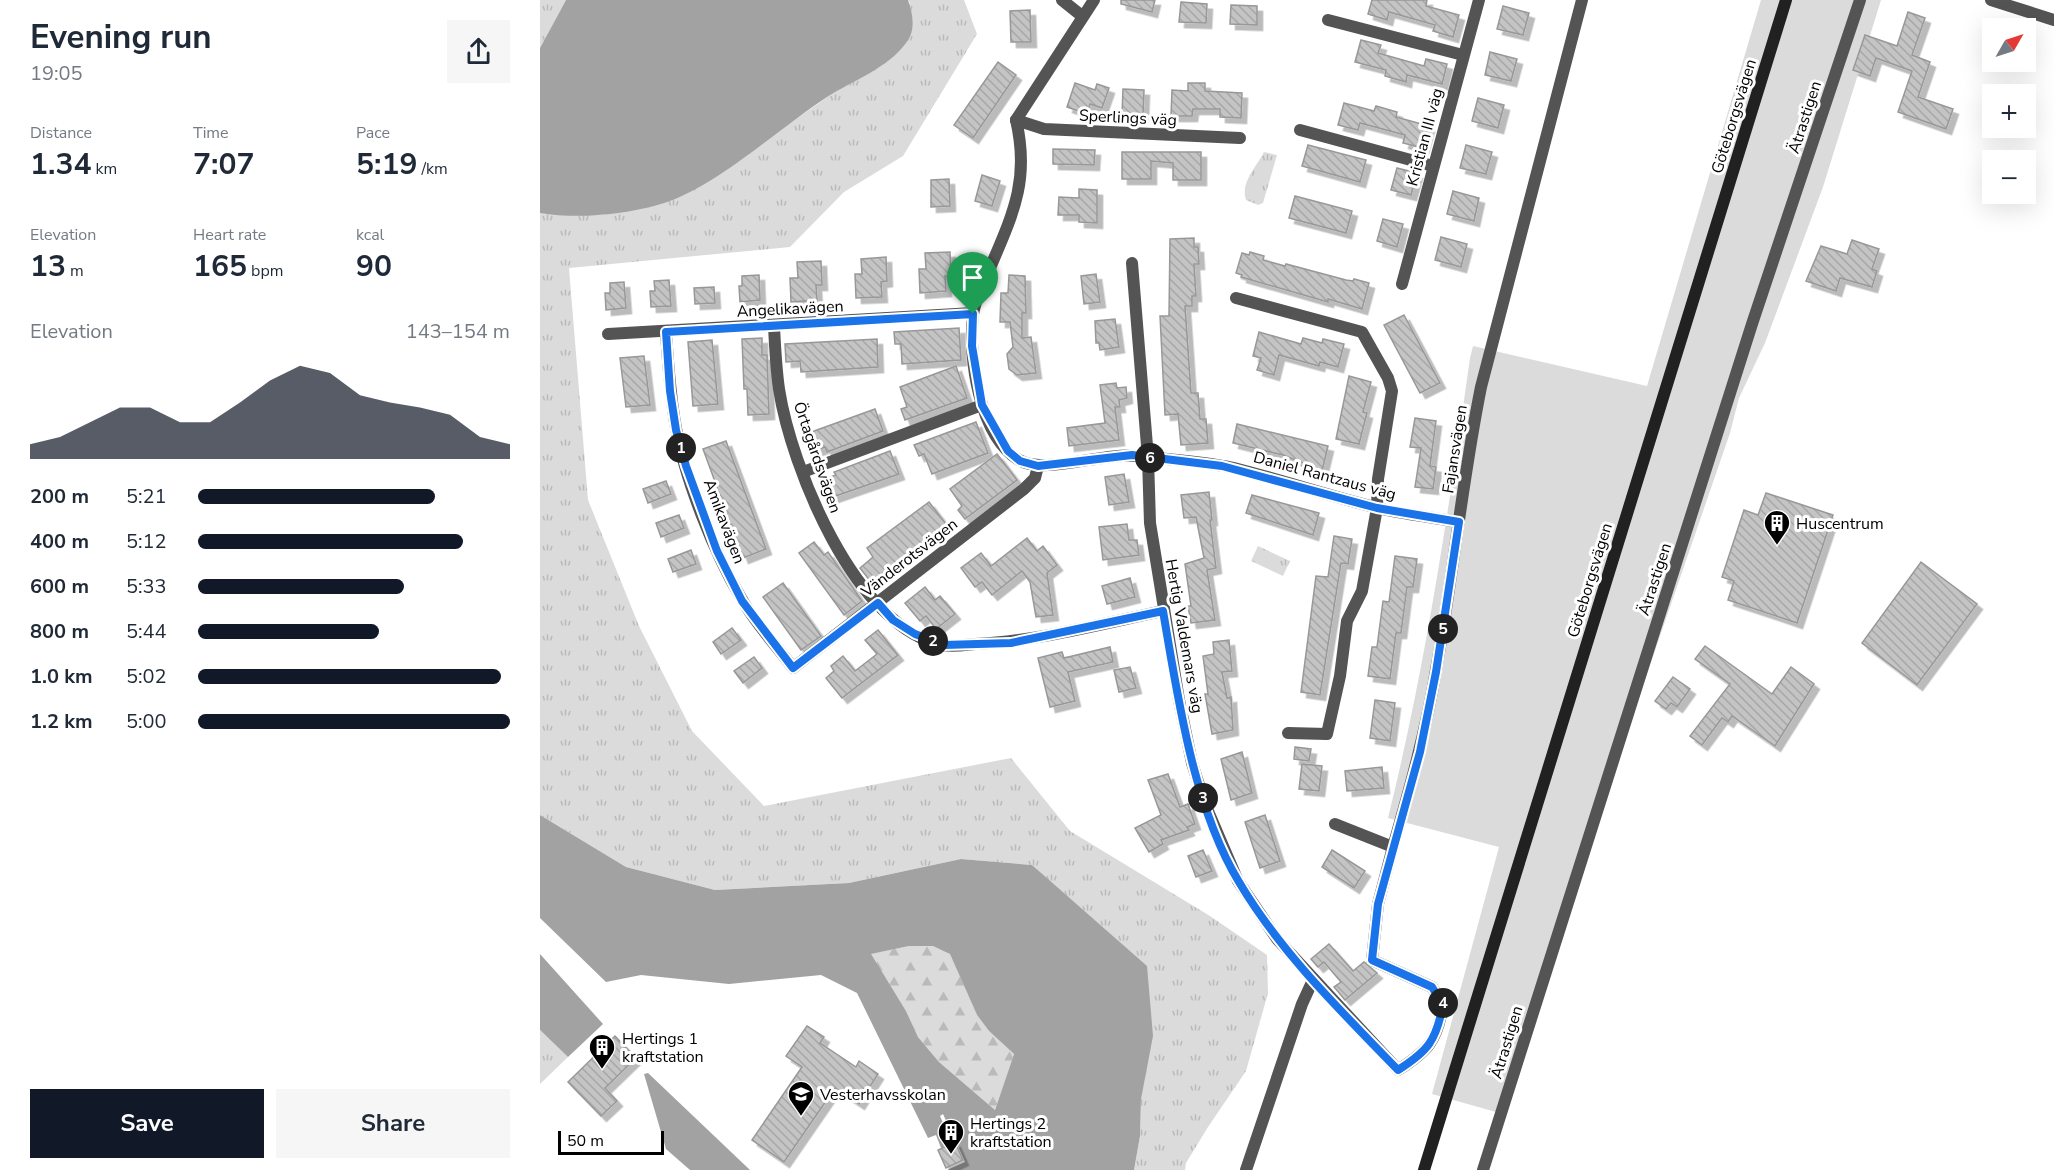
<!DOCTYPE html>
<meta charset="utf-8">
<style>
:root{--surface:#fff;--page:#f6f6f7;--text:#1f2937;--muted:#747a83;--accent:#111827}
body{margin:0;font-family:"Nunito Sans",sans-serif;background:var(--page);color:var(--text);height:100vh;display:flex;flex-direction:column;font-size:22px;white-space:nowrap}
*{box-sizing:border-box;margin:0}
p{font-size:20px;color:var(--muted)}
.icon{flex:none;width:33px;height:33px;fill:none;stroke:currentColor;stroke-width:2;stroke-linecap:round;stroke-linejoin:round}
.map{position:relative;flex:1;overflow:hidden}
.details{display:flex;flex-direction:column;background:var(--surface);width:540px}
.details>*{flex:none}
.needle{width:39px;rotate:51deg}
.buttons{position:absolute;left:1442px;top:18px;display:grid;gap:12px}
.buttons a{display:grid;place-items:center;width:54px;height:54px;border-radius:0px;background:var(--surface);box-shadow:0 6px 24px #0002;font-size:30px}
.scale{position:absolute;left:18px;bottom:15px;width:106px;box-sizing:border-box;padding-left:6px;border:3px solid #000;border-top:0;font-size:16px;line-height:21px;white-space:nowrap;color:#000;-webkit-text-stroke:4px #fff;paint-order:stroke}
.pin{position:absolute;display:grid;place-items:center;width:51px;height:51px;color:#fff;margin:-62px -26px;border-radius:50% 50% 50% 0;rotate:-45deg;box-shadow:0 0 6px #0007}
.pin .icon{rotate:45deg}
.km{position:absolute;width:30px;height:30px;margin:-15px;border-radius:50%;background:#222;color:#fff;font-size:16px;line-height:30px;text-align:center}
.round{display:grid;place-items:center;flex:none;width:63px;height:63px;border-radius:0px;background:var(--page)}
.head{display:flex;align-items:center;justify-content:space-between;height:102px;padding:0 30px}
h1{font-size:33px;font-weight:700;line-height:45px}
.figures{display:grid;grid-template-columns:repeat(3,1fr);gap:9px;height:102px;padding:6px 30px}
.figures div{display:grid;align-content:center}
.figures b{font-size:30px;font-weight:700}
.figures small{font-size:16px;font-weight:400}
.figures p{font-size:16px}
.chart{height:168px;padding:12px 30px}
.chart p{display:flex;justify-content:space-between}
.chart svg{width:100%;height:108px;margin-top:6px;fill:var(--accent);opacity:.7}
.primary-button{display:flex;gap:12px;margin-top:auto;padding:12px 30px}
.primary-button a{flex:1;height:69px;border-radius:0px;background:var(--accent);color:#fff;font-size:24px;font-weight:700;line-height:69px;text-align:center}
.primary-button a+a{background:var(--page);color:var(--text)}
ul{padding:0 30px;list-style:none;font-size:20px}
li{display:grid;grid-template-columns:96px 72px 1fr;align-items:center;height:45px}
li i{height:15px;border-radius:8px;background:var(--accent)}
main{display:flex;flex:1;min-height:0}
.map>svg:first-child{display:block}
.green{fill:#dbdbdb}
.forest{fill:url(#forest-firs)}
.park{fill:url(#park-tufts)}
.water{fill:#a2a2a2;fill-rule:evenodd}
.building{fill:url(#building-back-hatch);stroke:#989898;stroke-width:1.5;filter:url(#shadow)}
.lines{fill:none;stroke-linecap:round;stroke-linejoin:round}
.street{stroke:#545454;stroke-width:12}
.secondary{stroke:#212121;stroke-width:12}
.route-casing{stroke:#fff;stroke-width:12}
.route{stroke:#1a73e8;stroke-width:8}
.labels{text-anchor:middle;stroke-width:6;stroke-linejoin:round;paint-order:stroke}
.street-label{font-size:16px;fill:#000;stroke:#fff}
.poi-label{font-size:16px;fill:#000;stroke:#fff;text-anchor:start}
</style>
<main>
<section class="details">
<div class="head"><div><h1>Evening run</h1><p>19:05</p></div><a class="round"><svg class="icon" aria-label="share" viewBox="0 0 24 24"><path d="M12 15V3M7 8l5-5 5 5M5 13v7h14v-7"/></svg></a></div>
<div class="figures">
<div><p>Distance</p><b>1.34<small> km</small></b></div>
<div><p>Time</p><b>7:07</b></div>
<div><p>Pace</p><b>5:19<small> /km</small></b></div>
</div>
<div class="figures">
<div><p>Elevation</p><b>13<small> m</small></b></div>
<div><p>Heart rate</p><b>165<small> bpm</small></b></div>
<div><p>kcal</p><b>90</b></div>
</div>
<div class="chart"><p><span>Elevation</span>143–154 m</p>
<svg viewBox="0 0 160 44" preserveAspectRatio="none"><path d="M0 44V38L10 35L20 29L30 23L40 23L50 29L60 29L70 21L80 12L90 6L100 9L110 18L120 21L130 23L140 26L150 35L160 38V44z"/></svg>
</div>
<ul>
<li><b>200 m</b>5:21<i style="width:76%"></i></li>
<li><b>400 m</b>5:12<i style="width:85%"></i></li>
<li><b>600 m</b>5:33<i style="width:66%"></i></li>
<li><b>800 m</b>5:44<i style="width:58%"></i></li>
<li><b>1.0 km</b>5:02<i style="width:97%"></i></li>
<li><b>1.2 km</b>5:00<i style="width:100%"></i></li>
</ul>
<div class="primary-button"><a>Save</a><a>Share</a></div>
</section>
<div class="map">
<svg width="1514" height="1170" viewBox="0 0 1514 1170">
<defs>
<pattern id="forest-firs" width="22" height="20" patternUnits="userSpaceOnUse" patternTransform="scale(1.5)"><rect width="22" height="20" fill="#dbdbdb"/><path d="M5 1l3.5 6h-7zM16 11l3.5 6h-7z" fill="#bababa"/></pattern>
<pattern id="park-tufts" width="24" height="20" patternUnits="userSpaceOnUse" patternTransform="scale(1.5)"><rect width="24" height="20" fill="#dbdbdb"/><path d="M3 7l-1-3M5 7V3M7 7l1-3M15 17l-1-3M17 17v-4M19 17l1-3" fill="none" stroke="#bababa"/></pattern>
<pattern id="building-back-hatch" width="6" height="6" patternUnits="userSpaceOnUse" patternTransform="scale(1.5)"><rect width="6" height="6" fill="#c4c4c4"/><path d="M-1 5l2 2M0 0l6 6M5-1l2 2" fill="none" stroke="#a7a7a7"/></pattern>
<filter id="shadow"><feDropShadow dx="5.5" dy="5.5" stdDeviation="0" flood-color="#0004"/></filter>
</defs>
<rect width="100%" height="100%" fill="#fff"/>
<path class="green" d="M1221,0H1341L1283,187L1225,343L1199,398L1190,433L956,1112L892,1094L959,847L848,818C886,664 908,514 930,358L933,346L1107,386Z"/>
<path class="forest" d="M369,946H393L410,953L437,1015L449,1031L474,1054L455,1110L399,1062L378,1037L366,1011L330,954Z"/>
<g class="park">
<path d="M0,0H26L0,48Z"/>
<path d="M368,0H424L437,34L363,156L304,192L250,247L29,268L48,500L99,626L152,731L224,806L471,758L530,831L670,916L727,955L728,993L706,1071L668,1127L646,1163L645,1170H594L600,1136L601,1099L536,906L492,865L421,859L309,883L175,890L86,867L0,815V213L61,215L119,205L180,172L286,98L370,3Z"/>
<path d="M724,152L737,155L723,203L718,205L706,200C700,182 716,168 724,152Z"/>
<path d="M718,546L750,561L743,576L711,561Z"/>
<path d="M0,1030L28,1057L0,1084Z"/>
</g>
<g class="water">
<path d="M26,0H368C373,14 376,31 366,43C348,68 312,81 287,97C239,128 172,191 118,205C80,215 38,219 0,213V48Z"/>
<path d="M0,815L86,867L175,890L309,883L421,859L492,865L607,966L613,1036L601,1099L600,1136L594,1170H407L425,1162L403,1114L400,1116L412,1143L401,1148L396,1135L388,1138L317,993L281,975L189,984L101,975L66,982L0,918ZM369,946H393L410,954L437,1015L449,1031L474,1054L455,1110L399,1062L378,1037L366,1011L331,954Z"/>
<path d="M0,954L63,1024L28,1057L0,1030Z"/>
<path d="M108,1073L210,1170H150L126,1149L104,1074Z"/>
</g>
<g class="building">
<path d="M581,0H615L612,12L581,4Z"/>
<path d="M832,0H887L886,6L919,15L913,37L893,31L895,25L849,12L847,20L828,14Z"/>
<path d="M641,2L667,4L666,23L639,22Z"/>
<path d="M691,5L717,6V25L690,24Z"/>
<path d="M963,6L989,13L983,35L957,29Z"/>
<path d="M490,10L491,42H471L470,11Z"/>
<path d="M1368,12L1385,18L1372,55L1390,62L1378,97L1413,109L1406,129L1358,112L1372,71L1336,58L1330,76L1313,70L1325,35L1357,46Z"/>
<path d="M821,40L841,45L838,53L884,66L886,59L907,64L902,84L867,75L866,82L845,76L846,70L815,62Z"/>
<path d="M950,52L977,59L971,81L945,75Z"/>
<path d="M458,62L476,75L433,138L414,125Z"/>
<path d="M535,83L555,90L557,84L569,88L562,108L550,104L547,114L527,107Z"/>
<path d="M648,83H665V91L702,93L701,118L680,117V109H653L652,116H631L632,90L648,91Z"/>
<path d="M583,89L604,90L603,115L582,114Z"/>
<path d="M938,98L964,105L958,128L932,121Z"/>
<path d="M804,103L834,111L836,106L857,112L856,117L889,126L883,148L863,143L865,135L820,123L818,130L798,125Z"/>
<path d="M768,145L826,160L820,182L762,166Z"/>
<path d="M926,145L952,152L946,174L920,168Z"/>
<path d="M513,149L555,150L554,165L513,164Z"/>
<path d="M582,152H661V180H633V163L611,161V179H582Z"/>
<path d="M857,168L877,173L871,195L851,190Z"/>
<path d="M442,175L460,181L452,206L435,201Z"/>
<path d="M409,179L410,206L391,207V180Z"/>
<path d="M539,189L557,190V223L539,222V215H518L519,197L539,198Z"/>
<path d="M913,191L939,198L934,221L907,214Z"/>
<path d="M755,196L812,211L806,233L749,218Z"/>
<path d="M843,219L863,224L857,247L837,241Z"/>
<path d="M901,237L927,244L921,267L895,260Z"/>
<path d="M654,238V247H658L659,264H654L656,296H652V306H645L648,349L651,393H658L660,419H666L668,443L641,445L638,414L625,415L620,316H629L630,239Z"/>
<path d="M1312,240L1339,249L1332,269L1337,271L1332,287L1300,278L1296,291L1266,281L1281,246L1307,254Z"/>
<path d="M410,252L411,276H405L406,291L380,293L379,269H386L385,253Z"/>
<path d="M710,252L724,256L723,260L745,266L746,264L806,280L813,281L814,279L829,283L822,309L788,299V302L701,277L702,275L696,273L702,253L709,255Z"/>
<path d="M346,257L347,281L341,282L342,297L316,298L315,274H322L321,259Z"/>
<path d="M281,261L282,285H276L277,300L251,302L250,278H258L257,262Z"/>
<path d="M556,274L560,302L544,304L541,276Z"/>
<path d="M219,275L220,300L200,302L199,286H202V276Z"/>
<path d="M469,275L485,276L486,313H482V338L491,337L496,373L477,375L469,369L467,354L473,347L470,322H460L461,293H468Z"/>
<path d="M129,280L131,306L111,307L110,291H115L114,281Z"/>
<path d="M84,282L86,308L66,310L65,293H70V283Z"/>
<path d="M174,287L175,303L155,304L154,288Z"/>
<path d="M864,315L900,383L880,393L844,325Z"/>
<path d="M575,319L579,347L560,350L559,343H556L555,321Z"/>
<path d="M419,328L421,360L362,364L361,344H355L354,332Z"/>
<path d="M719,332L761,344L763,338L782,343L783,339L804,344L798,367L780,362L779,366L739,355L734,375L717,370L721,358L713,356Z"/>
<path d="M222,338V355H227L229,414L208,415L207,389H204L202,339Z"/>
<path d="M337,339L338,367L261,372L260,361L246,362L245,344Z"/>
<path d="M172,340L178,404L153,406L148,342Z"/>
<path d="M104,356L110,405L86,407L80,358Z"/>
<path d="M416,366L427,398L365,420L361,409L367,407L360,387Z"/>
<path d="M809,376L831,382L823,412L827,413L819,444L796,439Z"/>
<path d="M576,383L577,388L586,387L587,398L579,400L580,407H575L579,440L529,446L527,428L565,423L560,385Z"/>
<path d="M335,409L343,431L287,452L285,447L269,453L263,435Z"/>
<path d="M875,418L896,421L890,466L896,467L893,489L875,487L881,448L870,447Z"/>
<path d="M436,422L448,453L392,474L384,454L379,456L374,445Z"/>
<path d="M697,424L788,446L782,471L762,466L763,463L743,455L693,443Z"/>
<path d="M186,441L226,549L203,558L163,449Z"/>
<path d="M350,451L359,474L287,499L280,481L296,475L294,472Z"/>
<path d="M457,454L477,480L425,519L418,510L422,506L410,489Z"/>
<path d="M584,474L589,502L569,505L565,477Z"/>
<path d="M126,481L131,494L108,503L103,489Z"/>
<path d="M669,492L672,520H670L676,568L667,570L675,620L651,623L648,606H651L645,564L664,558L656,517L644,518L641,495Z"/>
<path d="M1226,493L1293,515L1257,623L1188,600L1194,581L1182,577L1204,510L1218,515Z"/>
<path d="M712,495L779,513L773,535L706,513Z"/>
<path d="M389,502L406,524L331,582L320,568L333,557L327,548Z"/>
<path d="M139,515L144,528L121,537L116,523Z"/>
<path d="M587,524L589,540H597L599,555L563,560L559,527Z"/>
<path d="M794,536L812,539L808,564L801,563L780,695L761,692L776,576L788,577Z"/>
<path d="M487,538L497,551L503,546L517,565L507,573L513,615L496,617L490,582L482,571L452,595L442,582L435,587L421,568L441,553L451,566Z"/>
<path d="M274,542L284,555L288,552L322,601L304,615L259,553Z"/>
<path d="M151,550L156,564L133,572L128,559Z"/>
<path d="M855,556L877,559L873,587H867L861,633H856L850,679L828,676L832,647H837L843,601L849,602Z"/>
<path d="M1381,562L1437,604L1377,685L1322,643Z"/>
<path d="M590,578L595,597L567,604L562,586Z"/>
<path d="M243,583L281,636L261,650L223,597Z"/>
<path d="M385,587L395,600L400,596L415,614L396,629L386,616L380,621L365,603Z"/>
<path d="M192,628L201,640L181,654L173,642Z"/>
<path d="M338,630L358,655L302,698L286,678L294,671L291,666L303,656L315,671L337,654L325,640Z"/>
<path d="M689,640L692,671L682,672L687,698L691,697L693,730L672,734L665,694H668L663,656L674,654L673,642Z"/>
<path d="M1165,646L1232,694L1251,667L1274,684L1235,746L1192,716L1188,722L1182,718L1162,745L1150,736L1190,684L1155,659Z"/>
<path d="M570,647L573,662L528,672L535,701L510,707L498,658L522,652L524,658Z"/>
<path d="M214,657L222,668L203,683L194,671Z"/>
<path d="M590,667L596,688L579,692L574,670Z"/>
<path d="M1133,677L1150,689L1137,707L1131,703L1126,709L1115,701Z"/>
<path d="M835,700L855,703L850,741L830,738Z"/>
<path d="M755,747L771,749L769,761L754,759Z"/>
<path d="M702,752L712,793L691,800L681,759Z"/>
<path d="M762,764L782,766L779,791L759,789Z"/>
<path d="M842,767L844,788L807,791L805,771Z"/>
<path d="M628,774L640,807L648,804L655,824L647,827L649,830L621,840L623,844L609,852L595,828L621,815L608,780Z"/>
<path d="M725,815L740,861L720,868L705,822Z"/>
<path d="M663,850L672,871L656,877L648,856Z"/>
<path d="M792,850L825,871L814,888L782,867Z"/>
<path d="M789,944L813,971L824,962L837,973L805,1000L794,987L801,982L784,962L778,967L771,959Z"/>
<path d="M267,1026L284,1037L280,1043L316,1067L319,1061L338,1074L319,1104L295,1088L244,1162L212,1140L262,1067L246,1056Z"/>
<path d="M75,1036L96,1058L65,1088L77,1101L61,1116L28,1082Z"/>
<path d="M415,1142L423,1160L406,1168L398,1150Z"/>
</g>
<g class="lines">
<g class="street">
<path d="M522,0L542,16"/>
<path d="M1451,0L1514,20"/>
<path d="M788,20L923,55"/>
<path d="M476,120C490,180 473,214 450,268C444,282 435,299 433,315C428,357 439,436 479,460C503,475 565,452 595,456C627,459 662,461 694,468C741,480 787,495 834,507C861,514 891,517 919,522"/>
<path d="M476,120L504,129L700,138"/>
<path d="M476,120L554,0"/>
<path d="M760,130L893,166"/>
<path d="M592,263L608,458L610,523L639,700L652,763L665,804L698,881L737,939L858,1070C888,1051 897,1041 903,1005L892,987L832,960L838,904L853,847"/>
<path d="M862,284L939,0"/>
<path d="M696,298L822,332L848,378L852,391L838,479L837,508L822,591L807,621L800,676L787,734L748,733"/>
<path d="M234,326C235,347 236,368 239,389C251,467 316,629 403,645C413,647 425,645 435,644C498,641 561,624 623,611"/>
<path d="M126,332C128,364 130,396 136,428C145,480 174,552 201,598C215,623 236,645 253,668L484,489L495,478L498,466"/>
<path d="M68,334L433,313"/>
<path d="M263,472L442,405"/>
<path d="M795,824L853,847C870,788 886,730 896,670C913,576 922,481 941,387L1042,0"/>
<path d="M706,1170L762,1004L773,980"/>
<path d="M943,1170L1212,324L1320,0"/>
</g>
<path class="secondary" d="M884,1170L1246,0"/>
</g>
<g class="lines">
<g class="route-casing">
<path id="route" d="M433,314L432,346L442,405L468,451L480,461L498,466L592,455L682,466L837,508L919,522L896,672L880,752L838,904L832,960L892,987L903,1005C896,1041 888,1051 858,1070C801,1011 741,953 699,882C653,806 638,698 623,611L471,643L404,645L375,634L353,620L338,603L253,668L202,601L177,551L146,466L136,430L130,391L126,332Z"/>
</g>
<use href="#route" class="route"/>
</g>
<defs>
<g id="building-pin" transform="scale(1.35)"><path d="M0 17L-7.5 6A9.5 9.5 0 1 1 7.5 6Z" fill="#000" stroke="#fff"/><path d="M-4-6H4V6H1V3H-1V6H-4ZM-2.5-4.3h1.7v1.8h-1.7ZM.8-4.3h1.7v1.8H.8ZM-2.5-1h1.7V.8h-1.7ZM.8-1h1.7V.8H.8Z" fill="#fff"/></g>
<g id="school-pin" transform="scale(1.35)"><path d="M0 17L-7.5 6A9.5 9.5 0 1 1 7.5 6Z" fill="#000" stroke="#fff"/><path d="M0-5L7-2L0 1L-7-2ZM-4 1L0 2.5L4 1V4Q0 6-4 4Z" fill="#fff"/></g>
</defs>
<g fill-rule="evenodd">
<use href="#building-pin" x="1237" y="523"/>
<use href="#building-pin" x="62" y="1047"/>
<use href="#school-pin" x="261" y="1094"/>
<use href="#building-pin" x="411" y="1132"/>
</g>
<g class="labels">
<g class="street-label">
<text transform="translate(1193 116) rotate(-73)" y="6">Göteborgsvägen</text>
<text transform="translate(588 117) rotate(3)" y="6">Sperlings väg</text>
<text transform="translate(1264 117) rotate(-72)" y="6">Ätrastigen</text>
<text transform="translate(884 137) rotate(-75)" y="6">Kristian III väg</text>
<text transform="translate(250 308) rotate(-3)" y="6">Angelikavägen</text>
<text transform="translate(914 449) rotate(-81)" y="6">Fajansvägen</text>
<text transform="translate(278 457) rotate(71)" y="6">Örtagårdsvägen</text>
<text transform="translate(785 475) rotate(15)" y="6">Daniel Rantzaus väg</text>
<text transform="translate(185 521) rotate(69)" y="6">Amikavägen</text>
<text transform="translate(369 557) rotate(-38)" y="6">Vänderotsvägen</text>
<text transform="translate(1114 579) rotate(-72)" y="6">Ätrastigen</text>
<text transform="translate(1049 580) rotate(-73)" y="6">Göteborgsvägen</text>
<text transform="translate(645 636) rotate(80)" y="6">Hertig Valdemars väg</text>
<text transform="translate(966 1042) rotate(-73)" y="6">Ätrastigen</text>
</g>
<g class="poi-label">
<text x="1256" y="529">Huscentrum</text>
<text x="82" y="1044">Hertings 1<tspan x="82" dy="18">kraftstation</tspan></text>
<text x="280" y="1100">Vesterhavsskolan</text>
<text x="430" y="1129">Hertings 2<tspan x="430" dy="18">kraftstation</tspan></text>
</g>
</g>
</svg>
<div class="buttons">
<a><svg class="needle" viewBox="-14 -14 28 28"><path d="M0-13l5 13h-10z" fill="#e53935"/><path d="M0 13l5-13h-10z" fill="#747a83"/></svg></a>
<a>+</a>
<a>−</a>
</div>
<div class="scale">50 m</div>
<div class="pin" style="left:433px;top:314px;background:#1e9e55"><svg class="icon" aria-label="arrive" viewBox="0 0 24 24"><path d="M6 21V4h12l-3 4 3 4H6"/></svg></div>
<b class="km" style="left:141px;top:448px">1</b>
<b class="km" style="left:393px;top:641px">2</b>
<b class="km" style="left:663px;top:798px">3</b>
<b class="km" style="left:903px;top:1003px">4</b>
<b class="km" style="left:903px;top:629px">5</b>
<b class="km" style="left:610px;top:458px">6</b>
</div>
</main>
